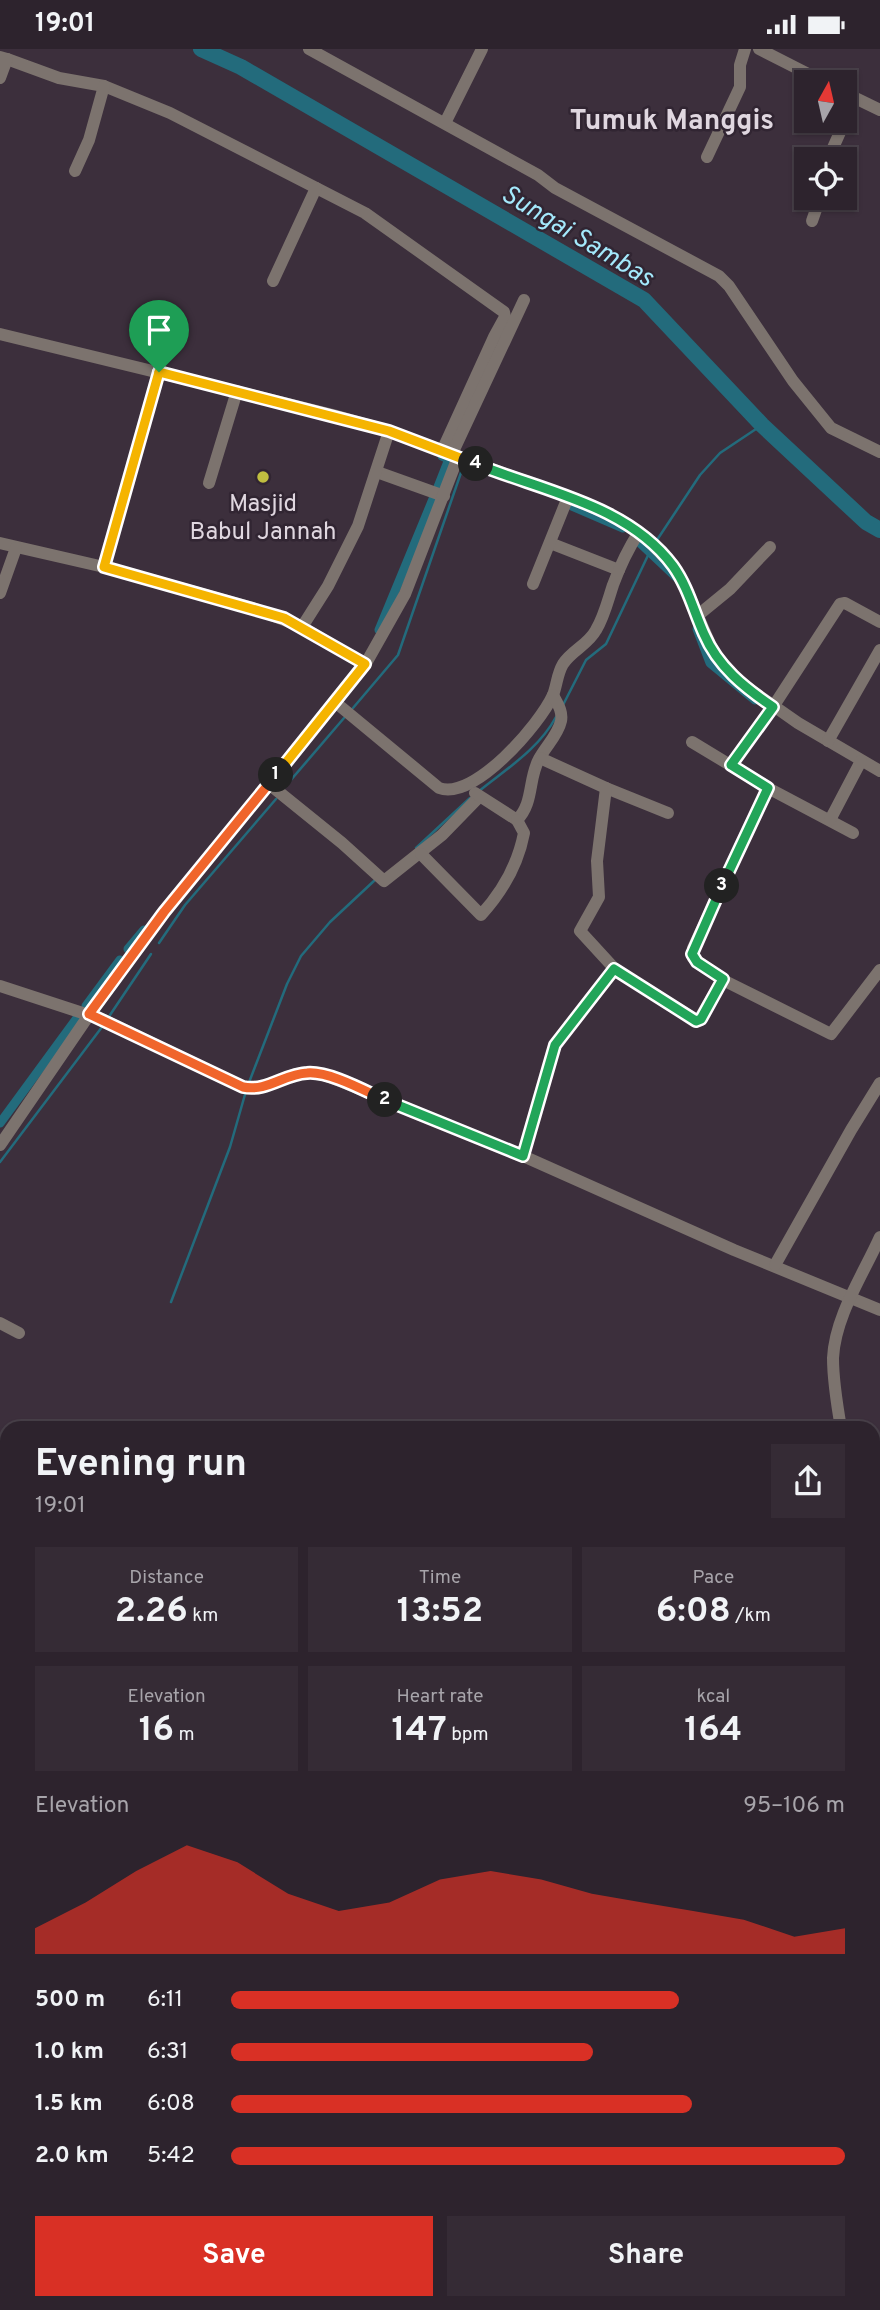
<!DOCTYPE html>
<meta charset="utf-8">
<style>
:root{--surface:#2d232d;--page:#352b35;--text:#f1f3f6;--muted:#a7a4aa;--line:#484049;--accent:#d93025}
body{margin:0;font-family:Overpass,sans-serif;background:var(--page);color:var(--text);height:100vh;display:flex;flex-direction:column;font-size:26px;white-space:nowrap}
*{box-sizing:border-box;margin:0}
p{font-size:23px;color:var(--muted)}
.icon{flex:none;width:38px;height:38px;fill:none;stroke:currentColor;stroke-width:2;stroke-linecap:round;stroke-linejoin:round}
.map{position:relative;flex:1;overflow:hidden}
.side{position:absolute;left:0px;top:1372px;width:880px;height:889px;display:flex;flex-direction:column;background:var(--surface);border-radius:21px 21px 0 0;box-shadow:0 2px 5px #0004,0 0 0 2px var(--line)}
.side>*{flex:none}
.needle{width:46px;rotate:8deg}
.fabs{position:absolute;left:794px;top:21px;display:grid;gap:14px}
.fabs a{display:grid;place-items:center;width:63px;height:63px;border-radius:0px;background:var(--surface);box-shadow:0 2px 5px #0004,0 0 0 2px var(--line);font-size:35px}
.pin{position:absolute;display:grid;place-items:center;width:60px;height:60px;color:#fff;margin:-72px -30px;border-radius:50% 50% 50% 0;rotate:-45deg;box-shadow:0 0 7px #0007}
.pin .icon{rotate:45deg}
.km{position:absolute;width:35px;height:35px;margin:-18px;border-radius:50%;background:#222;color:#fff;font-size:19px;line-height:35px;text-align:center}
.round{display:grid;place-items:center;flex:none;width:74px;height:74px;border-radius:0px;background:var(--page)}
.head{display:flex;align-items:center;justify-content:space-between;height:119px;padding:0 35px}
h1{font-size:38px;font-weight:700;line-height:52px}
.figures{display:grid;grid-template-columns:repeat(3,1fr);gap:10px;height:119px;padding:7px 35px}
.figures div{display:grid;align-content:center;border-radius:0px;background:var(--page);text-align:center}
.figures b{font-size:35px;font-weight:700}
.figures small{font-size:19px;font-weight:400}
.figures p{font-size:19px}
.chart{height:196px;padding:14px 35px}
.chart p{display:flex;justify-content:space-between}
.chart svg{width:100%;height:126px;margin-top:7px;fill:var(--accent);opacity:.7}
.primary-button{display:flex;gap:14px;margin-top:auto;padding:14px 35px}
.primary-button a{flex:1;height:80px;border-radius:0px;background:var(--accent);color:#fff;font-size:28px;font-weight:700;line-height:80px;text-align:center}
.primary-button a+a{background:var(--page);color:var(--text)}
ul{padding:0 35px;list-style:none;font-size:23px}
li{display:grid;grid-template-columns:112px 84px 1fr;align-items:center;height:52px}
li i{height:18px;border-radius:9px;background:var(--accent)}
.status{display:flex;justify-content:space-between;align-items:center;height:49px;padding:0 35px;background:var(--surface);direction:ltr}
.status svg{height:19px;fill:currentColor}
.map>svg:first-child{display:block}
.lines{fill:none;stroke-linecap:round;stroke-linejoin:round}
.stream{stroke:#236b7c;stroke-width:2.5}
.canal{stroke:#236b7c;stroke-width:9}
.river{stroke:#236b7c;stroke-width:16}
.minor{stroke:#7c736e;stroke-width:12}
.split-1-casing{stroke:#fff;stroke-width:14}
.split-2-casing{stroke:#fff;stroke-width:14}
.split-3-casing{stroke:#fff;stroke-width:14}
.split-4-casing{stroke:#fff;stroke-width:14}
.split-5-casing{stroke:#fff;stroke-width:14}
.split-1{stroke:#f5b400;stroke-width:9}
.split-2{stroke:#f0652b;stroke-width:9}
.split-3{stroke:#22a559;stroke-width:9}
.split-4{stroke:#22a559;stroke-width:9}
.split-5{stroke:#f5b400;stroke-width:9}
.poi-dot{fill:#c0be40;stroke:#312532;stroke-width:2.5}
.labels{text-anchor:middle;stroke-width:5;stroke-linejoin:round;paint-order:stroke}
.poi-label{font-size:24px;fill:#e0d7e0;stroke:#312532}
.water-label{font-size:26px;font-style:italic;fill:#a4e9fc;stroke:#312532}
.quarter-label{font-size:28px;font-weight:bold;fill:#e0d7e0;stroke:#312532}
</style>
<div class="status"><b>19:01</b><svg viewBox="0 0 49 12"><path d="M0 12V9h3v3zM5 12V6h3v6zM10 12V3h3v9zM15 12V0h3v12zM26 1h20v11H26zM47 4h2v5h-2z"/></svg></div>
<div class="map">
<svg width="880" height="2261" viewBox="0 0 880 2261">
<rect width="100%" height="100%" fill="#3c2f3c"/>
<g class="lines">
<g class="stream">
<path d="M655,494L700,426L720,404L762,376"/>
<path d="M563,656L586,611L606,595L651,500"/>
<path d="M353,659L398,606L464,415"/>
<path d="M284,739L344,669"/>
<path d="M478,743C506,720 538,701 556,668"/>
<path d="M416,799L470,749"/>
<path d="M159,894L185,856L276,750"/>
<path d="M110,966L151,905"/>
<path d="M248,1036L287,935L301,907L330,873L375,831"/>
<path d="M0,1113L102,978"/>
<path d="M171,1253L230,1098L246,1042"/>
</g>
<g class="canal">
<path d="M438,438L449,410L442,407"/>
<path d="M572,457L623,479"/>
<path d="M640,494L676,528"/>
<path d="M697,580L710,614L755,651"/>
<path d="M379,581L433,450"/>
<path d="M128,900L144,881"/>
<path d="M86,957L120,911"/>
<path d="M0,1074L77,969"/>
</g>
<path class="river" d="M201,0L241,18L644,251L762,376L866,473L880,481"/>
<g class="minor">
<path d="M309,0L538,126L555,139L719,227L729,237L793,332L831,379L880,403"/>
<path d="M759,0L824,33"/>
<path d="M7,10L59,29L104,37L170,64L365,164L504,263L505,268L494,288L442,402"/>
<path d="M0,29L7,10L0,8"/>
<path d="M845,44L880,61"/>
<path d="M445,74L482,0"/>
<path d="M707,108L740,38V16L745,0"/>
<path d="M828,110L845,72"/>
<path d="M75,122L89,91L104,37"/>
<path d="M812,172L820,149"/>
<path d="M273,232L316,139"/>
<path d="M0,285L333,366L389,382L573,450L613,467L645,488L674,518L690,549L714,604L738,632L798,674L880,722"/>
<path d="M452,405L524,251"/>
<path d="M377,423L444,447"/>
<path d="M209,434L237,342"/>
<path d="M0,494L104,518L253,559L302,578L365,616"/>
<path d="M550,494L619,521"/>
<path d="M104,518L159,323"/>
<path d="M533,535L568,448"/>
<path d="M0,544L16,499"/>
<path d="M697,567L730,540L770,498"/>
<path d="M302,578L328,537L358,477L389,382"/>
<path d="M335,653L439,739C474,752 540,675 553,646C557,636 557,625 563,615C572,601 588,596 596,581C604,568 608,551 613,536C620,517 628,500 639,483"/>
<path d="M828,692L880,601"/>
<path d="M692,693L768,739L853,784"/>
<path d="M731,716L773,658L840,555L845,554L880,573"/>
<path d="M269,735L342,794L384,832L442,786L479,748"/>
<path d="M606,739L668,764"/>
<path d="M768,739L693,899V909L725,932L831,985L880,921"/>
<path d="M475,744L517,771C534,754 528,730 539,710C546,697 558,686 561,672C563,662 557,654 553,646"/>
<path d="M830,771L861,712"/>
<path d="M421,805L481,866C502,843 518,815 524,784L517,771"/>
<path d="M614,920L698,972L723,930"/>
<path d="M0,937L104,971L243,1038C267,1043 285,1024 308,1023C320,1023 334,1030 345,1034L523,1107L734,1201L880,1261"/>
<path d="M0,1096L89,966L164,863L365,616L405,545L458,408"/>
<path d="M523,1107L555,996L614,922L613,918L580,882L599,848L597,812L606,739L540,709"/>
<path d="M775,1216L851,1081L880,1034"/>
<path d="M0,1274L19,1284"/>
<path d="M841,1379C837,1356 833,1332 833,1309C835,1267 863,1226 880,1188"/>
<path d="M0,1604L7,1610"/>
<path d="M0,1983L7,1991"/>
</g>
</g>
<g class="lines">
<g class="split-1-casing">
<path id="split-1" d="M159,323L104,518L284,569L365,615L276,726"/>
</g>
<g class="split-2-casing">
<path id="split-2" d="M276,726L164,863L89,965L243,1038C267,1043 284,1025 307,1024C329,1022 365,1042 385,1051"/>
</g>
<g class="split-3-casing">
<path id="split-3" d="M385,1051L523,1107L555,996L614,920L696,972L701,970L723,930L697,913L692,905L722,837"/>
</g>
<g class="split-4-casing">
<path id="split-4" d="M476,415C543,442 628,456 673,517C688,538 694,563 704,585C718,618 745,639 773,658L731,716L768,739L722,837"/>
</g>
<g class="split-5-casing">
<path id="split-5" d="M159,323L389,382L476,415"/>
</g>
<use href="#split-1" class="split-1"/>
<use href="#split-2" class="split-2"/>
<use href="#split-3" class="split-3"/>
<use href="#split-4" class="split-4"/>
<use href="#split-5" class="split-5"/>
</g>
<circle class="poi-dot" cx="263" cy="428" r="7"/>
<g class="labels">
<g class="poi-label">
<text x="263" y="462">Masjid<tspan x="263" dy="28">Babul Jannah</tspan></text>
</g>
<g class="water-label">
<text transform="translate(578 186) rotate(31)" y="9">Sungai Sambas</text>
</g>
<g class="quarter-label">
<text x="672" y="80">Tumuk Manggis</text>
</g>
</g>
</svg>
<div class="fabs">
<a><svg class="needle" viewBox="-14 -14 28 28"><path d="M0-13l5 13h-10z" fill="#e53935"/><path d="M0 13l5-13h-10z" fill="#a7a4aa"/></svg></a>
<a><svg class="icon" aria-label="locate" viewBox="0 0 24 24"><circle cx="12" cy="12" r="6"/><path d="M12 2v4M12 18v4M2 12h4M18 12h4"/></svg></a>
</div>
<div class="pin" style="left:159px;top:323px;background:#1e9e55"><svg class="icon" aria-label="arrive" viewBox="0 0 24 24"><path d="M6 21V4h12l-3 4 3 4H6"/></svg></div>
<b class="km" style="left:276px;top:726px">1</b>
<b class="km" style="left:385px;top:1051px">2</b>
<b class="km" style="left:722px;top:837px">3</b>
<b class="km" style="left:476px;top:415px">4</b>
<section class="side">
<div class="head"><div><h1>Evening run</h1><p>19:01</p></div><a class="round"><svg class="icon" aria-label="share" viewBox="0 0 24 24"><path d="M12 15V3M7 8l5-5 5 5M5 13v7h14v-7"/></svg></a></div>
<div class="figures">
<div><p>Distance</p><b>2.26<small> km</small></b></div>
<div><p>Time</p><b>13:52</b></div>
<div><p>Pace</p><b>6:08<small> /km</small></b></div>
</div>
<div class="figures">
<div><p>Elevation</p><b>16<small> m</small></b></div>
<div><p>Heart rate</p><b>147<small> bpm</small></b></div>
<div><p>kcal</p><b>164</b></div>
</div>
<div class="chart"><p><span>Elevation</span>95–106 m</p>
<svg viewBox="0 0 160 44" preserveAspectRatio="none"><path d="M0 44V35L10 26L20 15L30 6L40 12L50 23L60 29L70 26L80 18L90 15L100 18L110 23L120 26L130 29L140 32L150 38L160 35V44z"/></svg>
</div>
<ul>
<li><b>500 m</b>6:11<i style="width:73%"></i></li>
<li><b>1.0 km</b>6:31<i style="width:59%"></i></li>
<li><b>1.5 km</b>6:08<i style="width:75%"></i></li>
<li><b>2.0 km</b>5:42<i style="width:100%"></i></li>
</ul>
<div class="primary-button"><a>Save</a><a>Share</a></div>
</section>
</div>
